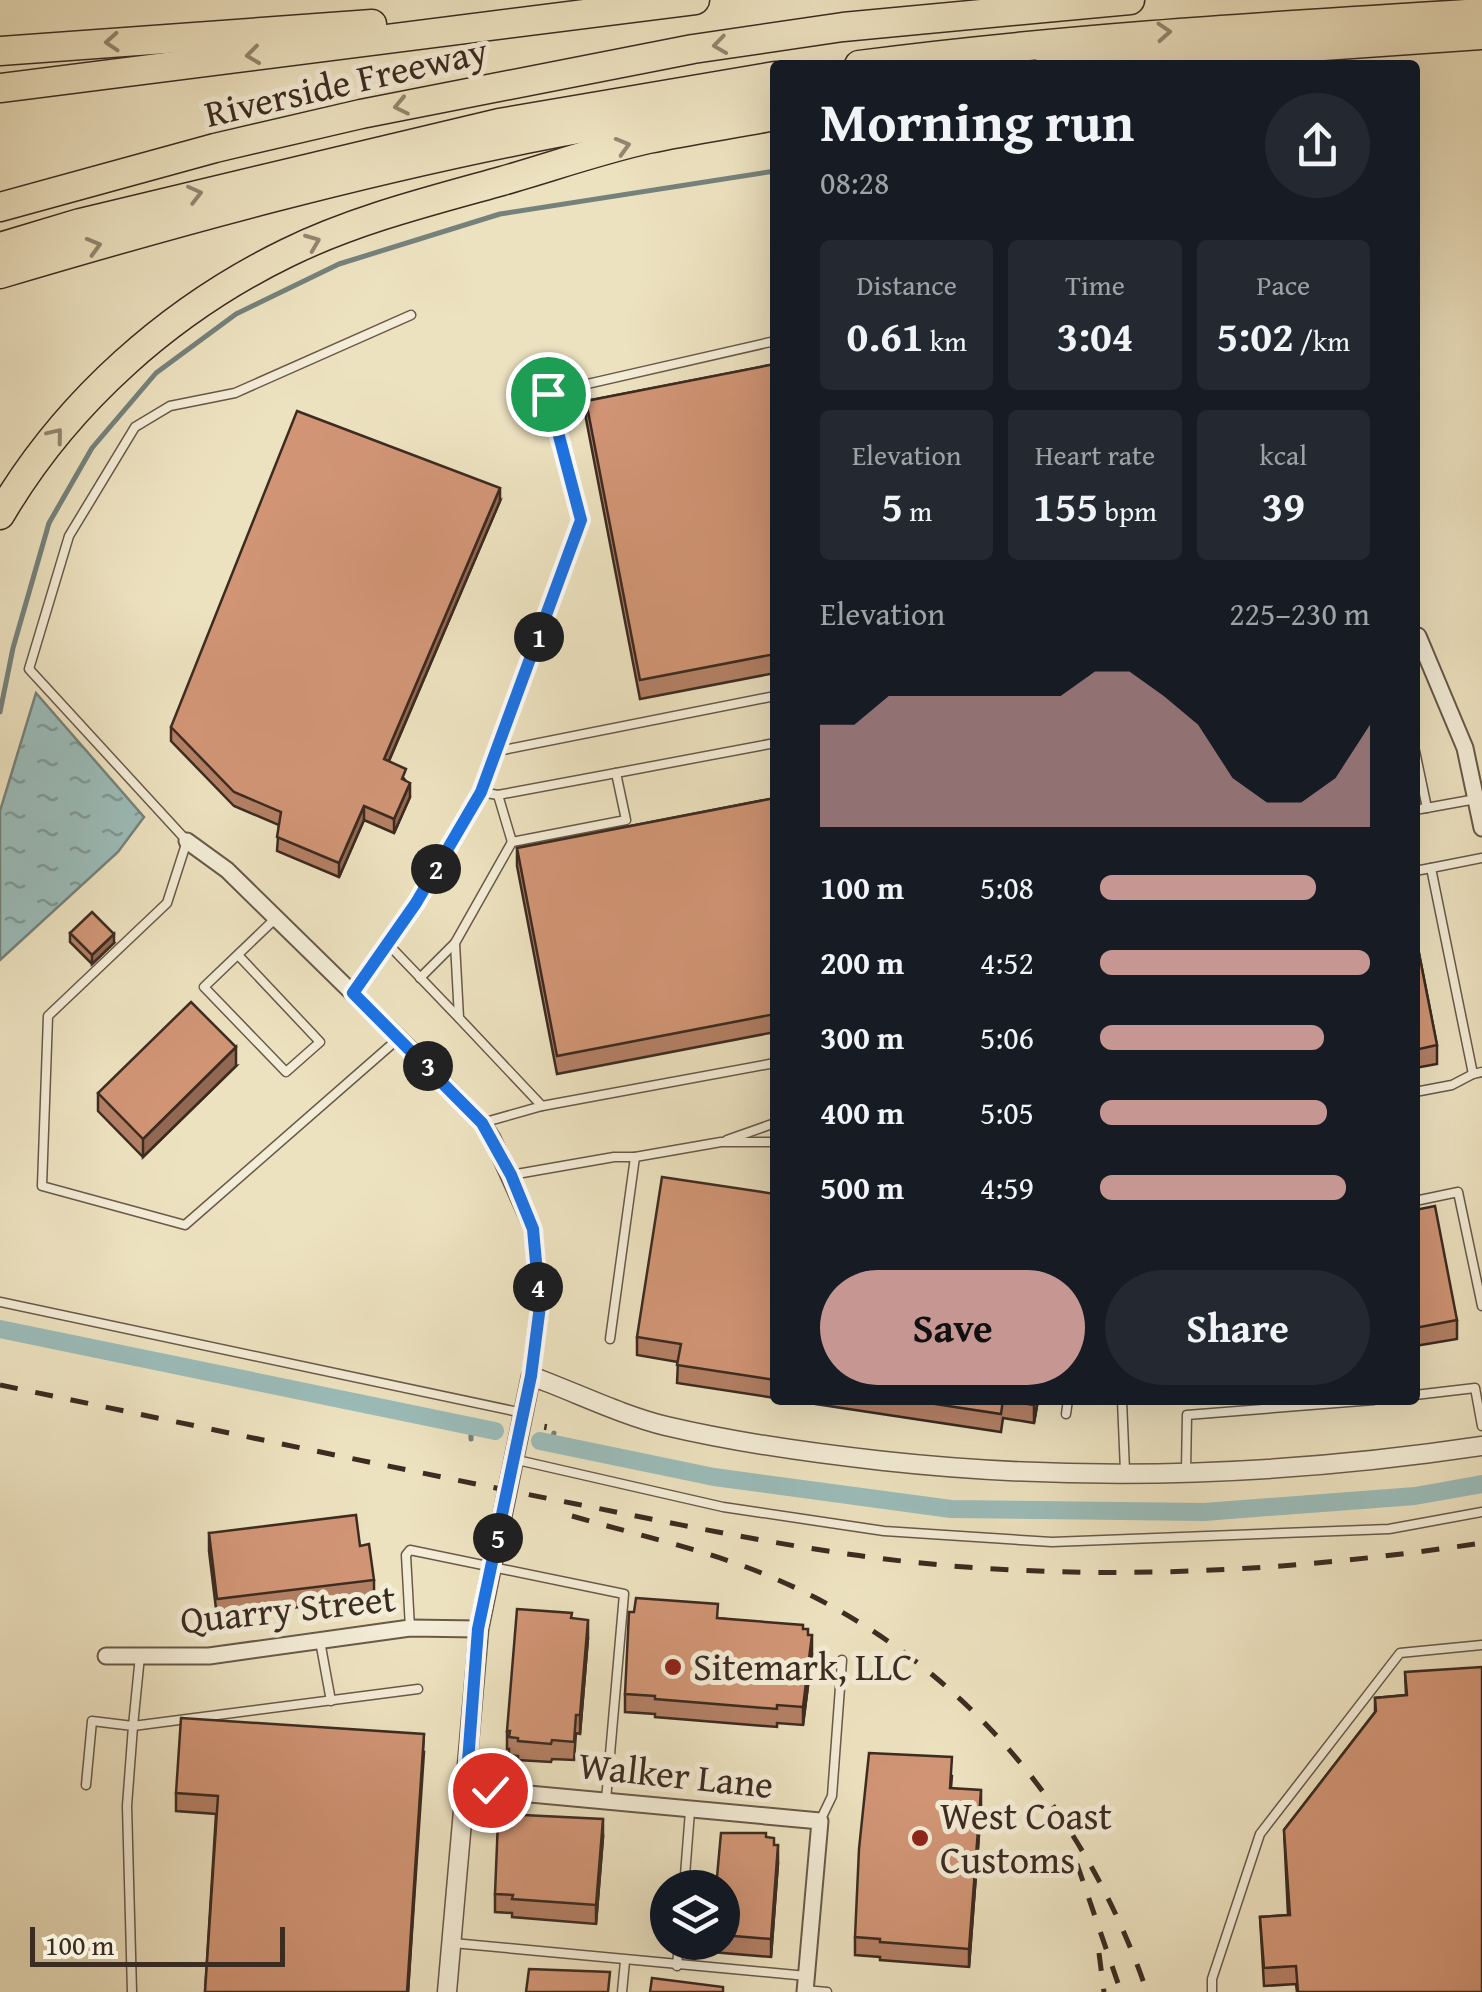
<!DOCTYPE html>
<meta charset="utf-8">
<style>
:root{--surface:#171b24;--page:#242831;--text:#f1f3f6;--muted:#9ea1a6;--accent:#c59692}
body{margin:0;font-family:"Gentium Book Plus",serif;background:var(--page);color:var(--text);height:100vh;display:flex;flex-direction:column;font-size:38px;white-space:nowrap}
*{box-sizing:border-box;margin:0}
p{font-size:32px;color:var(--muted)}
.icon{flex:none;width:55px;height:55px;fill:none;stroke:currentColor;stroke-width:2;stroke-linecap:round;stroke-linejoin:round}
.map{position:relative;flex:1;overflow:hidden}
.drawer{position:absolute;left:770px;top:60px;width:650px;height:1345px;display:flex;flex-direction:column;background:var(--surface);border-radius:10px;box-shadow:0 10px 40px #0002}
.drawer>*{flex:none}
.controls{position:absolute;left:650px;top:1870px;display:grid;gap:20px}
.controls a{display:grid;place-items:center;width:90px;height:90px;border-radius:50%;background:var(--surface);box-shadow:0 10px 40px #0002;font-size:50px}
.scale{position:absolute;left:30px;bottom:25px;width:255px;box-sizing:border-box;padding-left:10px;border:5px solid #3c2b21;border-top:0;font-size:28px;line-height:35px;white-space:nowrap;color:#3c2b21;-webkit-text-stroke:8px #f3ecd6;paint-order:stroke}
.pin{position:absolute;display:grid;place-items:center;width:85px;height:85px;color:#fff;margin:-42px;border:5px solid #fff;border-radius:50%;box-shadow:0 2px 10px #0007}
.km{position:absolute;width:50px;height:50px;margin:-25px;border-radius:50%;background:#222;color:#fff;font-size:28px;line-height:50px;text-align:center}
.round{display:grid;place-items:center;flex:none;width:105px;height:105px;border-radius:52px;background:var(--page)}
.head{display:flex;align-items:center;justify-content:space-between;height:170px;padding:0 50px}
h1{font-size:55px;font-weight:600;line-height:75px}
.figures{display:grid;grid-template-columns:repeat(3,1fr);gap:15px;height:170px;padding:10px 50px}
.figures div{display:grid;align-content:center;border-radius:10px;background:var(--page);text-align:center}
.figures b{font-size:42px;font-weight:600}
.figures small{font-size:28px;font-weight:400}
.figures p{font-size:28px}
.chart{height:280px;padding:20px 50px}
.chart p{display:flex;justify-content:space-between}
.chart svg{width:100%;height:180px;margin-top:10px;fill:var(--accent);opacity:.7}
.cta{display:flex;gap:20px;margin-top:auto;padding:20px 50px}
.cta a{flex:1;height:115px;border-radius:60px;background:var(--accent);color:#111;font-size:40px;font-weight:600;line-height:115px;text-align:center}
.cta a+a{background:var(--page);color:var(--text)}
ul{padding:0 50px;list-style:none;font-size:32px}
li{display:grid;grid-template-columns:160px 120px 1fr;align-items:center;height:75px}
li i{height:25px;border-radius:12px;background:var(--accent)}
.map>svg:first-child{display:block}
.water{fill:url(#water-ripples);stroke:#75827c;stroke-width:2.5}
.lines{fill:none;stroke-linecap:round;stroke-linejoin:round}
.stream{stroke:#75827c;stroke-width:5}
.canal{stroke:#9bbcb9;stroke-width:18}
.service-casing{stroke:#685949;stroke-width:11}
.minor-casing{stroke:#685949;stroke-width:19}
.tertiary-casing{stroke:#685949;stroke-width:21}
.motorway-casing{stroke:#3c2b21;stroke-width:31}
.path{stroke:#3c2b21;stroke-width:2.5;stroke-dasharray:8 5;stroke-linecap:butt}
.service{stroke:#f3ecd6;stroke-width:8}
.minor{stroke:#f3ecd6;stroke-width:15}
.tertiary{stroke:#f3ecd6;stroke-width:18}
.motorway{stroke:#ede2c0;stroke-width:28}
.rail{stroke:#3c2b21;stroke-width:5;stroke-dasharray:18 18;stroke-linecap:butt}
.wall{fill:#b48065;stroke:#3c2b21;stroke-width:2.5}
.shaded-wall{fill:#926852;stroke:#3c2b21;stroke-width:2.5}
.building{fill:#d19575;stroke:#3c2b21;stroke-width:2.5}
.oneway{stroke:#948670}
.route-casing{stroke:#fff;stroke-width:20}
.route{stroke:#1a73e8;stroke-width:12}
.poi-dot{fill:#8f2418;stroke:#f3ecd6;stroke-width:4}
.labels{text-anchor:middle;stroke-width:10;stroke-linejoin:round;paint-order:stroke}
.street-label{font-size:38px;fill:#3c2b21;stroke:#f3ecd6}
.poi-label{font-size:38px;fill:#3c2b21;stroke:#f3ecd6;text-anchor:start}
</style>
<div class="map">
<svg width="1482" height="1992" viewBox="0 0 1482 1992">
<defs>
<pattern id="water-ripples" width="26" height="14" patternUnits="userSpaceOnUse" patternTransform="scale(2.5)"><rect width="26" height="14" fill="#9bbcb9"/><path d="M2 4q2-2 4 0t4 0M15 11q2-2 4 0t4 0" fill="none" stroke="#809996"/></pattern>
</defs>
<rect width="100%" height="100%" fill="#ede2c0"/>
<filter id="stains"><feTurbulence type="fractalNoise" baseFrequency=".002" numOctaves="4"/><feColorMatrix values="0 0 0 0 .2 0 0 0 0 .09 0 0 0 0 .02 0 0 0 .5 -.17"/></filter>
<radialGradient id="worn" r=".72"><stop offset=".6" stop-color="#630" stop-opacity="0"/><stop offset="1" stop-color="#630" stop-opacity=".3"/></radialGradient>
<path class="water" d="M36,693L144,817L118,852L0,960V811Z"/>
<g class="lines">
<g class="stream">
<path d="M0,712L13,648L49,523L92,448L156,373L236,314L339,264L500,214L775,171"/>
<path d="M471,1439V1432"/>
<path d="M550,1443L554,1433"/>
<path d="M1150,1506V1511"/>
</g>
<g class="canal">
<path d="M0,1329L495,1431"/>
<path d="M540,1441L714,1477L951,1509L1204,1512L1415,1496L1482,1484"/>
</g>
<g class="service-casing">
<g id="service">
<path d="M498,751L775,696"/>
<path d="M1415,751L1427,808"/>
<path d="M616,773L775,743"/>
<path d="M481,792L581,520L548,393L775,341"/>
<path d="M498,795L512,842"/>
<path d="M1415,810L1476,799"/>
<path d="M1482,858L1431,868L1473,1074L1482,1072"/>
<path d="M1415,871L1431,868"/>
<path d="M387,943L459,1018"/>
<path d="M238,955L320,1042L286,1072L204,987L276,918"/>
<path d="M420,978L455,943"/>
<path d="M353,993L417,903L481,792L498,795L616,773L626,820L512,842L455,943L459,1018L542,1106L482,1123"/>
<path d="M399,1038L185,1225L42,1186L48,1016L167,903L187,841L29,669L69,536L135,427L170,406L235,393L411,315"/>
<path d="M1415,1092L1452,1085L1473,1074"/>
<path d="M542,1106L775,1063"/>
<path d="M727,1140L775,1123"/>
<path d="M635,1157L721,1142H775"/>
<path d="M511,1175L614,1157H635L610,1339"/>
<path d="M1415,1201L1458,1192L1482,1306"/>
<path d="M0,1302L523,1413"/>
<path d="M1415,1395L1475,1388L1482,1426"/>
<path d="M1122,1400L1125,1471"/>
<path d="M1066,1414L1068,1400"/>
<path d="M513,1459L723,1507L884,1531L1052,1542L1389,1529L1482,1512"/>
<path d="M1186,1470L1187,1415L1374,1400"/>
<path d="M410,1628L406,1555L410,1550L624,1594L606,1800"/>
<path d="M320,1641L331,1701"/>
<path d="M140,1656L133,1726L418,1689"/>
<path d="M86,1785L92,1721L133,1726L127,1806L132,1992"/>
<path d="M820,1821L832,1796L842,1660"/>
<path d="M684,1888L690,1811"/>
<path d="M453,1943L807,1976"/>
<path d="M677,1966L679,1942"/>
<path d="M805,1990L827,1992"/>
<path d="M622,1992L625,1961"/>
<path d="M1212,1992V1979L1260,1834L1400,1653L1482,1645"/>
</g>
</g>
<g class="minor-casing">
<g id="minor">
<path d="M1418,636L1465,748L1482,828"/>
<path d="M187,841L227,870L423,1062L482,1123L492,1138L533,1229L540,1306L531,1376"/>
<path d="M106,1656H209L410,1628L479,1629"/>
<path d="M465,1788L820,1821L805,1992"/>
</g>
</g>
<g class="tertiary-casing">
<path id="tertiary" d="M447,1992L479,1629L531,1376C575,1392 621,1415 666,1426C738,1443 811,1453 884,1461C1085,1483 1282,1476 1482,1446"/>
</g>
<g class="motorway-casing">
<g id="motorway">
<path d="M0,51L372,24"/>
<path d="M859,65C1066,38 1274,26 1482,13"/>
<path d="M1049,65L1482,35"/>
<path d="M0,88L695,0"/>
<path d="M0,207L215,148L361,114L693,49L843,27L1130,0"/>
<path d="M0,247L80,223L499,123L775,76"/>
<path d="M0,274C182,220 365,170 551,134C625,120 700,108 775,96"/>
<path d="M0,515C66,402 170,310 287,253C354,220 430,201 502,181C551,167 599,150 648,139C690,130 733,124 775,116"/>
</g>
</g>
<path class="path" d="M545,1430L546,1424"/>
<use href="#service" class="service"/>
<use href="#minor" class="minor"/>
<use href="#tertiary" class="tertiary"/>
<use href="#motorway" class="motorway"/>
<g class="rail">
<path d="M0,1385C192,1425 384,1466 576,1504C697,1528 818,1554 941,1565C1122,1581 1302,1570 1482,1543"/>
<path d="M572,1516C640,1536 712,1551 776,1579C956,1657 1084,1807 1147,1992"/>
<path d="M1077,1864L1121,1992"/>
<path d="M1099,1953L1104,1992"/>
</g>
</g>
<g class="wall">
<path d="M775,364V673L640,699L586,419V401Z"/>
<path d="M500,501L389,761L406,781L410,797L394,833L364,820L339,877L277,851L279,825L234,806L171,741V727Z"/>
<path d="M775,798V1032L557,1074L517,866V848Z"/>
<path d="M70,933L114,943L92,964L70,942Z"/>
<path d="M1415,933L1437,1045V1064L1415,1068Z"/>
<path d="M236,1066L143,1157L98,1111V1093Z"/>
<path d="M775,1194V1398L677,1383L678,1362L637,1355V1337Z"/>
<path d="M1415,1210L1457,1320V1339L1415,1346Z"/>
<path d="M789,1400H1038L1034,1423L1003,1418L1001,1432Z"/>
<path d="M209,1533L360,1546L374,1580V1598L217,1617L209,1551Z"/>
<path d="M571,1618L588,1638L580,1734L576,1733L574,1760L552,1759L551,1762L518,1760V1756L509,1755V1749H507V1731Z"/>
<path d="M718,1618L803,1629L808,1635L812,1654L803,1725L777,1723V1727L655,1717V1714L625,1712V1694Z"/>
<path d="M1405,1672L1482,1992H1297L1296,1984L1264,1986L1260,1917L1288,1915L1284,1830L1375,1712V1698L1406,1695Z"/>
<path d="M424,1752L408,1992H205L216,1814L176,1811V1793Z"/>
<path d="M952,1775L951,1788L981,1808L969,1967L880,1960V1957L855,1955V1937Z"/>
<path d="M603,1837L596,1924L512,1917V1913L495,1912V1894Z"/>
<path d="M766,1837L774,1845L778,1863L771,1957L712,1952V1942H722V1888Z"/>
</g>
<g class="shaded-wall">
<path d="M500,488V501L384,772V759Z"/>
<path d="M410,783V797L394,833V819Z"/>
<path d="M364,806V820L339,877V863Z"/>
<path d="M114,934V943L92,964V955Z"/>
<path d="M236,1047V1066L143,1157V1139Z"/>
<path d="M1035,1400H1038L1034,1423V1405Z"/>
<path d="M588,1620V1638L580,1734V1715Z"/>
<path d="M812,1635V1654L803,1725V1707Z"/>
<path d="M424,1734L408,1992H407Z"/>
<path d="M981,1790V1808L969,1967V1949Z"/>
<path d="M603,1819V1837L596,1924V1905Z"/>
<path d="M778,1845V1863L771,1957V1939Z"/>
</g>
<g class="building">
<path d="M775,364V654L640,680L586,401Z"/>
<path d="M297,411L500,488L384,759L406,769L402,779L410,783L394,819L364,806L339,863L277,837L281,812L234,792L171,727Z"/>
<path d="M775,798V1014L557,1056L517,848Z"/>
<path d="M92,912L114,934L92,955L70,933Z"/>
<path d="M1415,933L1437,1045L1415,1050Z"/>
<path d="M191,1002L236,1047L143,1139L98,1093Z"/>
<path d="M662,1177L775,1194V1380L677,1365L681,1344L637,1337Z"/>
<path d="M1435,1206L1457,1320L1415,1328V1210Z"/>
<path d="M909,1400H1035L1034,1405L1003,1400L1001,1414Z"/>
<path d="M356,1515L360,1546L369,1544L374,1580L217,1599L209,1533Z"/>
<path d="M636,1598L718,1604L717,1618L803,1625V1629H808V1635H812L803,1707L777,1705V1709L655,1699V1696L625,1694L629,1612H634Z"/>
<path d="M517,1609L572,1613L571,1618L588,1620L580,1715H576L574,1742L552,1740L551,1744L518,1741V1738L509,1737L510,1731H507Z"/>
<path d="M1482,1667V1992H1298L1296,1966L1264,1968L1260,1917L1290,1915L1284,1830L1376,1711L1375,1698L1407,1695L1405,1672Z"/>
<path d="M181,1718L424,1734L407,1992H205L218,1796L176,1793Z"/>
<path d="M869,1753L952,1757L950,1788L981,1790L969,1949L880,1942V1939L855,1937L859,1849Z"/>
<path d="M501,1814L603,1819L596,1905L512,1899L513,1895L495,1894L498,1820Z"/>
<path d="M721,1833H766V1837L774,1838V1845H778L771,1939L722,1935V1888H716Z"/>
<path d="M529,1969L610,1972L608,1992H526Z"/>
<path d="M652,1978L723,1987V1992H650Z"/>
</g>
<defs><path id="oneway-chevron" d="M-2-3.5L2.5 0L-2 3.5" fill="none" stroke-width="1.6" stroke-linecap="round" stroke-linejoin="round" transform="scale(2.5)"/></defs>
<g class="oneway">
<use href="#oneway-chevron" transform="translate(1164 32) rotate(-4)"/>
<use href="#oneway-chevron" transform="translate(112 42) rotate(176)"/>
<use href="#oneway-chevron" transform="translate(720 45) rotate(172)"/>
<use href="#oneway-chevron" transform="translate(253 55) rotate(173)"/>
<use href="#oneway-chevron" transform="translate(401 106) rotate(168)"/>
<use href="#oneway-chevron" transform="translate(623 146) rotate(-16)"/>
<use href="#oneway-chevron" transform="translate(195 194) rotate(-14)"/>
<use href="#oneway-chevron" transform="translate(313 242) rotate(-22)"/>
<use href="#oneway-chevron" transform="translate(94 246) rotate(-16)"/>
<use href="#oneway-chevron" transform="translate(56 435) rotate(-51)"/>
</g>
<g class="lines">
<g class="route-casing">
<path id="route" d="M490,1790L466,1788L478,1629L531,1376L540,1306L533,1229L511,1175L482,1123L353,993L416,903L481,792L581,520L548,394"/>
</g>
<use href="#route" class="route"/>
</g>
<g class="poi-dot">
<circle cx="673" cy="1667" r="10"/>
<circle cx="920" cy="1838" r="10"/>
</g>
<g class="labels">
<g class="street-label">
<text transform="translate(346 82) rotate(-13)" y="13">Riverside Freeway</text>
<text transform="translate(288 1609) rotate(-6)" y="13">Quarry Street</text>
<text transform="translate(676 1775) rotate(6)" y="13">Walker Lane</text>
</g>
<g class="poi-label">
<text x="693" y="1680">Sitemark, LLC</text>
<text x="940" y="1829">West Coast<tspan x="940" dy="44">Customs</tspan></text>
</g>
</g>
<rect width="100%" height="100%" filter="url(#stains)"/>
<rect width="100%" height="100%" fill="url(#worn)"/>
</svg>
<div class="controls">
<a><svg class="icon" aria-label="layers" viewBox="0 0 24 24"><path d="M12 4l9 5-9 5-9-5zM3 14l9 5 9-5"/></svg></a>
</div>
<div class="scale">100 m</div>
<div class="pin" style="left:548px;top:394px;background:#1e9e55"><svg class="icon" aria-label="arrive" viewBox="0 0 24 24"><path d="M6 21V4h12l-3 4 3 4H6"/></svg></div>
<div class="pin" style="left:490px;top:1790px;background:#d93025"><svg class="icon" aria-label="check" viewBox="0 0 24 24"><path d="M5 12l5 5 9-10"/></svg></div>
<b class="km" style="left:539px;top:637px">1</b>
<b class="km" style="left:436px;top:869px">2</b>
<b class="km" style="left:428px;top:1066px">3</b>
<b class="km" style="left:538px;top:1287px">4</b>
<b class="km" style="left:498px;top:1538px">5</b>
<section class="drawer">
<div class="head"><div><h1>Morning run</h1><p>08:28</p></div><a class="round"><svg class="icon" aria-label="share" viewBox="0 0 24 24"><path d="M12 15V3M7 8l5-5 5 5M5 13v7h14v-7"/></svg></a></div>
<div class="figures">
<div><p>Distance</p><b>0.61<small> km</small></b></div>
<div><p>Time</p><b>3:04</b></div>
<div><p>Pace</p><b>5:02<small> /km</small></b></div>
</div>
<div class="figures">
<div><p>Elevation</p><b>5<small> m</small></b></div>
<div><p>Heart rate</p><b>155<small> bpm</small></b></div>
<div><p>kcal</p><b>39</b></div>
</div>
<div class="chart"><p><span>Elevation</span>225–230 m</p>
<svg viewBox="0 0 160 44" preserveAspectRatio="none"><path d="M0 44V19L10 19L20 12L30 12L40 12L50 12L60 12L70 12L80 6L90 6L100 12L110 19L120 32L130 38L140 38L150 32L160 19V44z"/></svg>
</div>
<ul>
<li><b>100 m</b>5:08<i style="width:80%"></i></li>
<li><b>200 m</b>4:52<i style="width:100%"></i></li>
<li><b>300 m</b>5:06<i style="width:83%"></i></li>
<li><b>400 m</b>5:05<i style="width:84%"></i></li>
<li><b>500 m</b>4:59<i style="width:91%"></i></li>
</ul>
<div class="cta"><a>Save</a><a>Share</a></div>
</section>
</div>
